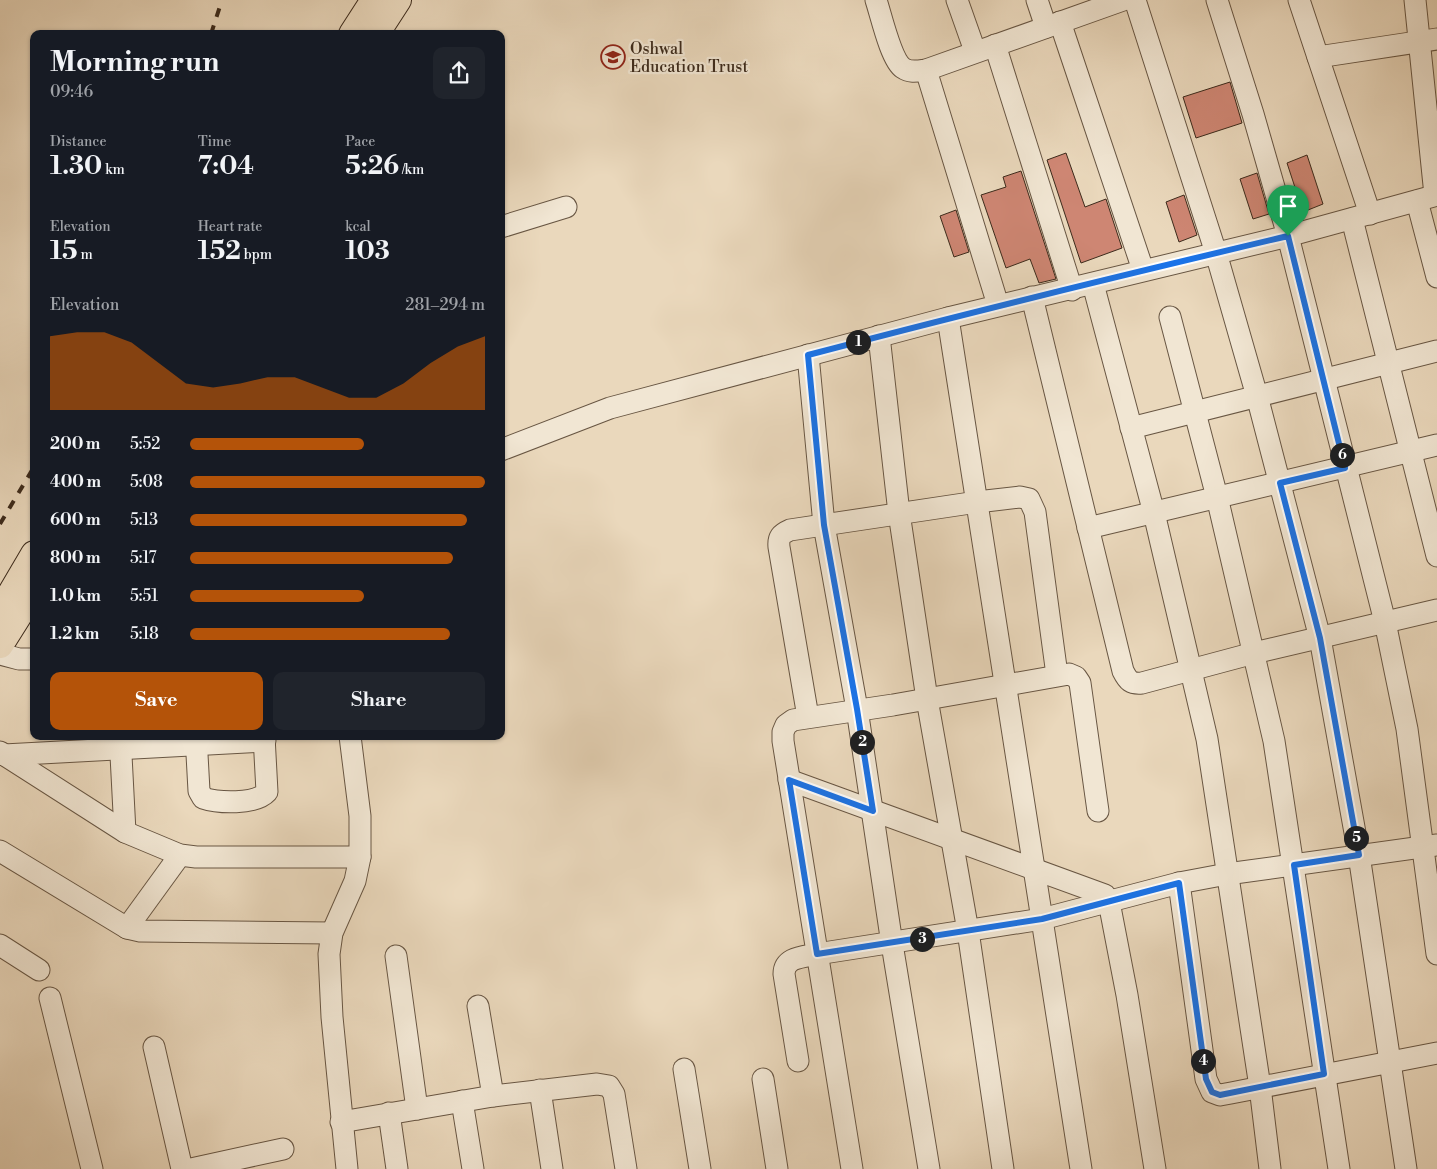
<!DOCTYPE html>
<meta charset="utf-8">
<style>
:root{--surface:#171b24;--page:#20242c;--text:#f1f3f6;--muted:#9ea1a6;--accent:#b45309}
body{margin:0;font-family:"Libre Bodoni",serif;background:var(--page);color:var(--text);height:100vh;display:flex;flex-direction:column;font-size:19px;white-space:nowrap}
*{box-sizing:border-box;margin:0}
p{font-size:16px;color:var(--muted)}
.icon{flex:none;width:28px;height:28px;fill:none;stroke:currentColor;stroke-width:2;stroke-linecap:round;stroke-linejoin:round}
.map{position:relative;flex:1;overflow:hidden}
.details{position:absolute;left:30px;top:30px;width:475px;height:710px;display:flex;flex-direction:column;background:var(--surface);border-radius:10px;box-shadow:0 1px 4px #0004}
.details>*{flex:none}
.pin{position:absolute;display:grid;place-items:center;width:42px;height:42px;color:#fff;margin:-51px -21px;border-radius:50% 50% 50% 0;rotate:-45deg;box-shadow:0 0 5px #0007}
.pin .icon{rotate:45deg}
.km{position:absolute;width:25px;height:25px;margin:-12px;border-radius:50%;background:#222;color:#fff;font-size:14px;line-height:25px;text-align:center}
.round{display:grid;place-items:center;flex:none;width:52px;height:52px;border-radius:10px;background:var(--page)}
.head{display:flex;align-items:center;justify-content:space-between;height:85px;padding:0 20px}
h1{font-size:28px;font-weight:700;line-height:38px}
.metrics{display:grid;grid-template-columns:repeat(3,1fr);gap:8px;height:85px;padding:5px 20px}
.metrics div{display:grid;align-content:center}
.metrics b{font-size:25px;font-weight:700}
.metrics small{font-size:14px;font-weight:400}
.metrics p{font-size:14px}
.chart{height:140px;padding:10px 20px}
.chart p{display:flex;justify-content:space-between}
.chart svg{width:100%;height:90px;margin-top:5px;fill:var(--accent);opacity:.7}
.primary-button{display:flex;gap:10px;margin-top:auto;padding:10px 20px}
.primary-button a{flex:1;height:58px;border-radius:10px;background:var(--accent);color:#fff;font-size:20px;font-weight:700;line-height:58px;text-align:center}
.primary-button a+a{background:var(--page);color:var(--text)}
ul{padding:0 20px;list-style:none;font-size:16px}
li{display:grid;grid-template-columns:80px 60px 1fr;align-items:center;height:38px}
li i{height:12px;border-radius:6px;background:var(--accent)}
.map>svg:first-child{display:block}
.building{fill:#ce8673;stroke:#3c2a1b}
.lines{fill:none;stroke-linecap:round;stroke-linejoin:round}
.minor-casing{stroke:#685643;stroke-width:23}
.major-casing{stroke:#3c2a1b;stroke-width:28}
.minor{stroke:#f1e6d3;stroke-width:21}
.major{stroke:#ead8bc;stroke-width:26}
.rail{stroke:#3c2a1b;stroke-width:4;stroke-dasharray:9 9;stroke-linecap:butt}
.route-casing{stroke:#fff;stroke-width:10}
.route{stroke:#1a73e8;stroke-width:6}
.labels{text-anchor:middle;stroke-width:4.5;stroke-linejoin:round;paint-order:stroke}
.poi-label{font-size:16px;fill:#3c2a1b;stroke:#f1e6d3;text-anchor:start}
</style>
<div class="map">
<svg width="1437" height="1169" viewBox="0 0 1437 1169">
<rect width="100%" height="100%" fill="#ead8bc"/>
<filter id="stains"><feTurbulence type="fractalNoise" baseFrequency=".004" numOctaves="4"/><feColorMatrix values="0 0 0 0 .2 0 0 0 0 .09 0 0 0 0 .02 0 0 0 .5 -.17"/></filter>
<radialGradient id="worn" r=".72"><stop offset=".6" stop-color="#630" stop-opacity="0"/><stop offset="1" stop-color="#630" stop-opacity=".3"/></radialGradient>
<g class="building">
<path d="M1230,82L1242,123L1196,138L1183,97Z"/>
<path d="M1066,153L1085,207L1106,199L1122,248L1081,263L1047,160Z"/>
<path d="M1307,155L1323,204L1303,212L1287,163Z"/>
<path d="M1021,171L1056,279L1039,283L1030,259L1006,268L981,195L1006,187L1003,177Z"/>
<path d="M1257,173L1269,214L1253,219L1240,179Z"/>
<path d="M1184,195L1197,235L1179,242L1166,202Z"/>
<path d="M956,210L969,252L954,257L940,216Z"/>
</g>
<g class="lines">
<g class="minor-casing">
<g id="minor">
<path d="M876,0C881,15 891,60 903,68C910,73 918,71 926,70L1123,0"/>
<path d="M957,0L975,51"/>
<path d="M1037,0L1046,27"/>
<path d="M1135,0L1216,253L1257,396L1320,638L1359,855L1406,1169"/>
<path d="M1217,0L1253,114L1288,236L1385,622L1407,729L1437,954"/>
<path d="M1299,0L1370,214"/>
<path d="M1415,0L1435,195"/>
<path d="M1060,22L1143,270"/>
<path d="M995,45L1072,290"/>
<path d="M1318,57L1437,39"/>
<path d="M926,70L998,305"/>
<path d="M1417,201L1437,277"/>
<path d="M1352,219L1437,556"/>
<path d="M501,227L566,207"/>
<path d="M1093,284L1154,513L1207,739L1260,1087L1270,1169"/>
<path d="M1032,297L1123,671C1128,681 1131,684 1142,683L1254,653L1437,610"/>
<path d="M1170,317L1217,497L1274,741L1339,1169"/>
<path d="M948,318L1081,1169"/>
<path d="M879,336L899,513L927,699L968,931L1003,1169"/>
<path d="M808,355L824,525L857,709L892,944L929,1169"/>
<path d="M1131,428L1437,351"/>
<path d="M501,450L610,408L948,318L1288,236L1437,195"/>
<path d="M1088,528L1437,445"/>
<path d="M0,654L19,659H34"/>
<path d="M808,717L779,547C778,537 781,534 790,530L977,502L1020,497L1029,499L1035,512L1057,675"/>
<path d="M120,736L125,832"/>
<path d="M196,736L199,791L203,798C218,803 255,805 267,792L264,736"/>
<path d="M0,752L125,832L180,855L196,857H360"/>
<path d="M4,755L265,741"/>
<path d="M789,780L1105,895L1109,902L1127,995L1155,1169"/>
<path d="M0,851L127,928L140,931L332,933"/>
<path d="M1179,883L1206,1079L1212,1092L1220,1095L1231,1093L1437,1053"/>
<path d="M127,928L180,855"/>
<path d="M0,945L39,970"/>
<path d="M396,956L417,1109"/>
<path d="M50,998L92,1169"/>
<path d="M478,1006L493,1096"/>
<path d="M154,1047L182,1169"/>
<path d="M798,1061L784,974C784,957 803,957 817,954L1042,919L1179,883L1227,874L1437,845"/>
<path d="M684,1069L700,1169"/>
<path d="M763,1079L777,1169"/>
<path d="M540,1090L552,1169"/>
<path d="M462,1101L473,1169"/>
<path d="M389,1113L397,1169"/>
<path d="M341,1122L493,1096L597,1084L609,1086L614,1094L626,1169"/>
<path d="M191,1169L283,1149"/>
<path d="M347,1169L332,1017L329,954L332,933L355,881L360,857V816L350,736"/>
<path d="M852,1169L783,741V732L786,725L793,720L893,705L1069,674L1076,677L1080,683L1098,811"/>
</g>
</g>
<g class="major-casing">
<g id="major">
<path d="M352,34L374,0"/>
<path d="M376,34L398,0"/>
<path d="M0,612L34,554"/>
<path d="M0,645L34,591"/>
</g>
</g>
<use href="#minor" class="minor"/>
<use href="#major" class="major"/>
<g class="rail">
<path d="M211,34L222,0"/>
<path d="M0,524L34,467"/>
</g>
</g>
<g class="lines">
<g class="route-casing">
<path id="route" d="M1288,236L1345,468L1280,483L1320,638L1359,855L1294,865L1324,1074L1220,1095L1212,1092L1206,1079L1179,883L1042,919L817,954L789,780L873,811L857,709L824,525L808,355C967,313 1127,274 1288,236Z"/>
</g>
<use href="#route" class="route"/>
</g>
<defs>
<g id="school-ring" transform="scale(1.25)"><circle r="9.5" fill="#f1e6d3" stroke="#8f2418" stroke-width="1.5"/><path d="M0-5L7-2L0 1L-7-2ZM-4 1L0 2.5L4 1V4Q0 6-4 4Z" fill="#8f2418"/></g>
</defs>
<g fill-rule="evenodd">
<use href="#school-ring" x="613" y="57"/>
</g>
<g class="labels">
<g class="poi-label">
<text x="630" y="54">Oshwal<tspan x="630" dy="18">Education Trust</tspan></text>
</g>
</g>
<rect width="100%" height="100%" filter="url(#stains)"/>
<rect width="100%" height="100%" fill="url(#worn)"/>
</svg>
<div class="pin" style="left:1288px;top:236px;background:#1e9e55"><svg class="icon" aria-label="arrive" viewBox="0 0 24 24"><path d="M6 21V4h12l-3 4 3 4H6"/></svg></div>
<b class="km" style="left:858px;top:342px">1</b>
<b class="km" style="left:862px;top:742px">2</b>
<b class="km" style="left:922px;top:939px">3</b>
<b class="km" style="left:1203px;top:1061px">4</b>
<b class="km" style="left:1356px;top:838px">5</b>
<b class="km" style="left:1342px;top:455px">6</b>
<section class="details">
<div class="head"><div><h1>Morning run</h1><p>09:46</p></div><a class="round"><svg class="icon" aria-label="share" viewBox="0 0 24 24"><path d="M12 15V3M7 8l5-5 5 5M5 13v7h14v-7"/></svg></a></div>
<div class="metrics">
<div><p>Distance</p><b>1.30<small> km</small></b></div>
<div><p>Time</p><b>7:04</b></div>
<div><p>Pace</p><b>5:26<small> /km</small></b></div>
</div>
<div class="metrics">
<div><p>Elevation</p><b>15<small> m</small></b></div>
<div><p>Heart rate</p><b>152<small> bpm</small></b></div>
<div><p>kcal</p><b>103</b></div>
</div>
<div class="chart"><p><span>Elevation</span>281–294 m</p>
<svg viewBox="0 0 160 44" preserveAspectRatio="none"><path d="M0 44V8L10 6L20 6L30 11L40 21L50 31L60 33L70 31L80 28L90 28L100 33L110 38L120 38L130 31L140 21L150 13L160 8V44z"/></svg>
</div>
<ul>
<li><b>200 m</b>5:52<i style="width:59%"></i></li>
<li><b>400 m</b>5:08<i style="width:100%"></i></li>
<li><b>600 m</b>5:13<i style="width:94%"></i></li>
<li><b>800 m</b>5:17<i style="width:89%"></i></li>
<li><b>1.0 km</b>5:51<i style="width:59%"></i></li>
<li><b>1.2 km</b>5:18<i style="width:88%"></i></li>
</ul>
<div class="primary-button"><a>Save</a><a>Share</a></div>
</section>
</div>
